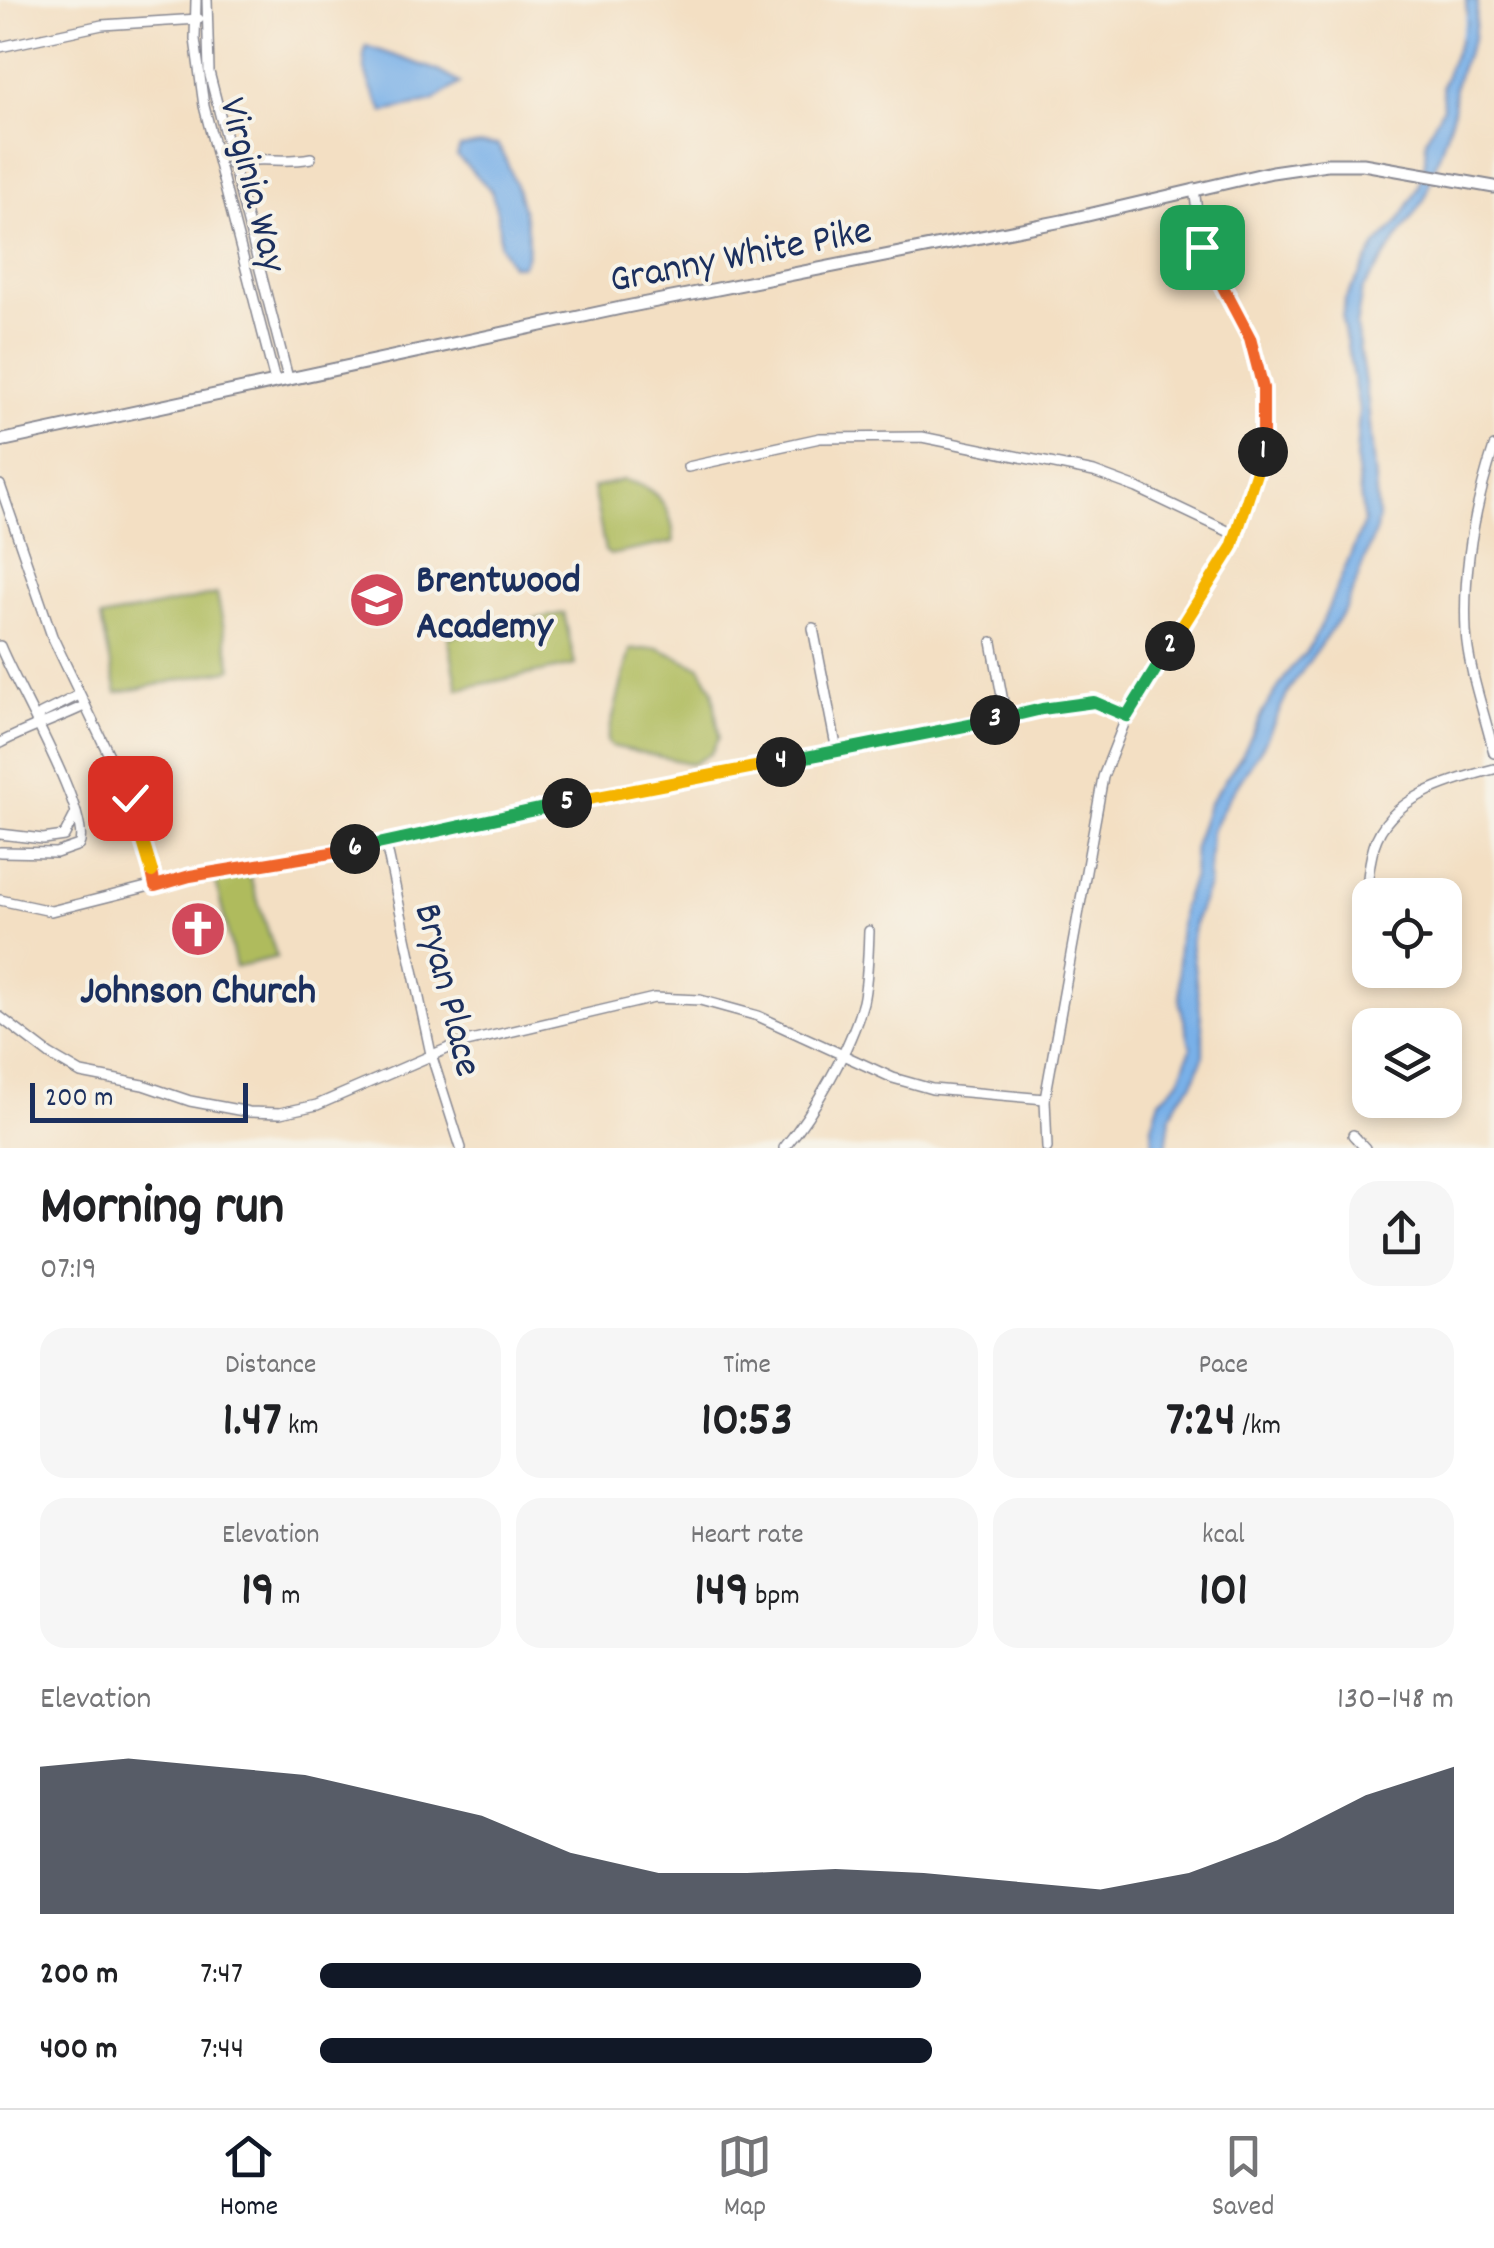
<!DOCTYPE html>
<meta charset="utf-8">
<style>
:root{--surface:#fff;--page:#f6f6f6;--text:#202124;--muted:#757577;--line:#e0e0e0;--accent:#111827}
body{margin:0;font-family:Dekko,sans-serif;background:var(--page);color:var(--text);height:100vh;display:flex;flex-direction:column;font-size:38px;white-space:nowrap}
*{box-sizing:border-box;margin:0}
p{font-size:32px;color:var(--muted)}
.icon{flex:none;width:55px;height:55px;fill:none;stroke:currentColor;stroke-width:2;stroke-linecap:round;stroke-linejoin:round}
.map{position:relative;height:1148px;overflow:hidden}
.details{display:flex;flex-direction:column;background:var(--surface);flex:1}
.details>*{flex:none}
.controls{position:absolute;left:1352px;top:878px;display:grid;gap:20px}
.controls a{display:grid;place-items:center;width:110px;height:110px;border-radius:20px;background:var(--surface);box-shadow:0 5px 15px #0003;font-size:50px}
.scale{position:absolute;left:30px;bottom:25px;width:218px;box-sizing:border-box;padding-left:10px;border:5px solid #1b2f5e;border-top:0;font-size:28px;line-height:35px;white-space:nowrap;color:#1b2f5e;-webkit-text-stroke:8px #f7f3e8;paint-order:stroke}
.pin{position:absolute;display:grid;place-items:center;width:85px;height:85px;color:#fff;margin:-42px;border-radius:20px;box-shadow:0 5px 15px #0006}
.km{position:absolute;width:50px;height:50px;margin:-25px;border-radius:50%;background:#222;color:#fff;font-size:28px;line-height:50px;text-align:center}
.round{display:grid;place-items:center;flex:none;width:105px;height:105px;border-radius:30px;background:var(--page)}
.head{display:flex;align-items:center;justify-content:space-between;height:170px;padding:0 40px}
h1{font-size:55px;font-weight:700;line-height:75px}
.metrics{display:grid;grid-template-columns:repeat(3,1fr);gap:15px;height:170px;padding:10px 40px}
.metrics div{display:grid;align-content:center;border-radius:25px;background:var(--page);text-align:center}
.metrics b{font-size:50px;font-weight:700}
.metrics small{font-size:28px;font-weight:400}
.metrics p{font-size:28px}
.chart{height:280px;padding:20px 40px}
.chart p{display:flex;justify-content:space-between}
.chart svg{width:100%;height:180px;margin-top:10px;fill:var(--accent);opacity:.7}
ul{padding:0 40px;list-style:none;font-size:32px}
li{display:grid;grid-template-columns:160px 120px 1fr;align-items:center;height:75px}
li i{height:25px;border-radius:12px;background:var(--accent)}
.tab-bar{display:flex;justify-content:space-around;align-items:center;height:140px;border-top:2px solid var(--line);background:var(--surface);font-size:28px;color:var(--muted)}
.tab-bar a{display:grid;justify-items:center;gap:5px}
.tab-bar .selected{color:var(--accent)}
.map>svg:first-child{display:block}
.green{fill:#afbb5d;stroke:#65755e;stroke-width:2.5}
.water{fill:#79b0e8;stroke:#4a70a3;stroke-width:2.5}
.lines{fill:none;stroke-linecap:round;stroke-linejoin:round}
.stream{stroke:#79b0e8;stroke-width:2.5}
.minor-casing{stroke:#878790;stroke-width:12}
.major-casing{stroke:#878790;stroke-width:15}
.minor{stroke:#fff;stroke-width:9}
.major{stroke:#fff;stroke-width:11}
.split-1-casing{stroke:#fff;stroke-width:20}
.split-2-casing{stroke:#fff;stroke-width:20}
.split-3-casing{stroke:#fff;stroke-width:20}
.split-4-casing{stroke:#fff;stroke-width:20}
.split-5-casing{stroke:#fff;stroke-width:20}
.split-6-casing{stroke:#fff;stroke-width:20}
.split-7-casing{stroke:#fff;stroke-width:20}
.split-8-casing{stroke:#fff;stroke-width:20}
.split-1{stroke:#f0652b;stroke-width:12}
.split-2{stroke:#f5b400;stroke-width:12}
.split-3{stroke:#22a559;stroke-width:12}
.split-4{stroke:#22a559;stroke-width:12}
.split-5{stroke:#f5b400;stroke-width:12}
.split-6{stroke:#22a559;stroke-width:12}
.split-7{stroke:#f0652b;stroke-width:12}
.split-8{stroke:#f5b400;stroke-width:12}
.labels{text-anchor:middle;stroke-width:8;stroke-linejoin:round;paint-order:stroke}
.street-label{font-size:40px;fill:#1b2f5e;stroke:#f7f3e8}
.poi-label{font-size:40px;font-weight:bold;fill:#1b2f5e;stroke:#f7f3e8;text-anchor:start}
</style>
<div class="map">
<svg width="1494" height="1148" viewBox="0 0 1494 1148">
<rect width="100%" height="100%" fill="#f7f3e8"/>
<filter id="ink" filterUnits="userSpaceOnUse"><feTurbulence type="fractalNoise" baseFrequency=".01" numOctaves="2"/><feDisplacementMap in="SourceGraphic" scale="20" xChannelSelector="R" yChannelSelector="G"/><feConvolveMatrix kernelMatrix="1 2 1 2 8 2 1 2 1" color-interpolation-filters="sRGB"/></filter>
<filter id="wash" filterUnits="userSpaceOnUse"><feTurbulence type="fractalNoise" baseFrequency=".0048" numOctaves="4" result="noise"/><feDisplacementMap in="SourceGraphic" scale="40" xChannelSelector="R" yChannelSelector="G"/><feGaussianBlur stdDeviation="2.25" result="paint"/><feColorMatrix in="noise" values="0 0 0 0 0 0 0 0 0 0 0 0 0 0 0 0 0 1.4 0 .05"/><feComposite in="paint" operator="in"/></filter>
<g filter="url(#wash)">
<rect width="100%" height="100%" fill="#f3dfc3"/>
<g class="green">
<path d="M622,480C658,486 673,508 674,542L610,555L605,551L593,488Z"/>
<path d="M217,594L232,669L117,693L101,618Z"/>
<path d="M564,613L575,665L458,689L448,637Z"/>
<path d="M658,648L700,667L713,690L719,737L711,753L693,764L611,746L607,741L630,650Z"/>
<path d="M249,874L277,957L236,967L215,880Z"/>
</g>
<g class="water">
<path d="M1466,0H1478L1474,38L1462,64L1455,86L1453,113L1425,198L1362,290L1356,326L1368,402L1378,517L1376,530L1346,608L1289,690L1264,744L1228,799L1211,832L1208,886L1196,917L1191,942L1203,1032V1057L1193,1083L1178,1099L1170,1118L1166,1148H1153L1152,1126L1160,1100L1179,1081L1191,1048L1180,1004L1178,946L1182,908L1193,876L1195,844L1208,805L1243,754L1262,713L1291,668L1306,653L1319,630L1364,523L1356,462L1359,409L1342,319L1345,300L1376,246L1399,221L1419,187L1425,162L1426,139L1443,107L1442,85L1467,22Z"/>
<path d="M366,46L436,70L460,83L433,101L384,112C373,94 358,66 366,46Z"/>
<path d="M482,144L498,145C512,169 541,243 521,266L511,265L500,245L498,216L491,190L457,156L460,147Z"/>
</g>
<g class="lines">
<path class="stream" d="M1461,37L1467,16"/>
</g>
</g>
<g filter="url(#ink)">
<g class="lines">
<g class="minor-casing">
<g id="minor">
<path d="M196,0L195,39L204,106L275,381"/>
<path d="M207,0L209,72L288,378"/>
<path d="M0,47L102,25L199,19"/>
<path d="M230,164C262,155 280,164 311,158"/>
<path d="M1494,447C1475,505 1463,570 1466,631C1468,669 1485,715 1494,753"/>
<path d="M688,467L820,438L922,437L1094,472L1137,488L1236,535"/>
<path d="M0,485L52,636L130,799L155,886"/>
<path d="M813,628L837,751"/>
<path d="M992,642L1006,718"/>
<path d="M0,646C14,682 93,818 79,845L56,853L0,852"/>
<path d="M36,724L41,714L79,695"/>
<path d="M0,743C28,728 55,720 84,706"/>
<path d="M0,834L43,839L64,836L76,813"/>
<path d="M386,844L431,1054L461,1148"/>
<path d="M0,900L51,911L190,876L386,844L571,802L1074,703H1094L1127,716"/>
<path d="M1365,924C1366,899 1367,870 1374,846C1389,797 1451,780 1494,769"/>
<path d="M0,1017L50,1055L81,1073L143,1085L190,1101L249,1112L280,1113L317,1105L458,1044L654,998L700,1000L758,1016L893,1078L932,1089L1045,1099"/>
<path d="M1353,1135L1365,1148"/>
<path d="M784,1148C814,1112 851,1048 863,1002C868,978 868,955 869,931"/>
<path d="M1047,1148L1045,1099L1103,777L1127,716L1231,547L1263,454V387L1250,338L1202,247L1194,189"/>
</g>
</g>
<g class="major-casing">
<path id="major" d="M0,441L621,308L1062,221L1272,172L1327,164H1363L1494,187"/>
</g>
<use href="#minor" class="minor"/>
<use href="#major" class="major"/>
</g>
</g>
<g class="lines" filter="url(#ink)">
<g class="split-1-casing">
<path id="split-1" d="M1202,247L1250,338L1263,388V452"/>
</g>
<g class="split-2-casing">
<path id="split-2" d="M1170,646L1232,547L1263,452"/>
</g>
<g class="split-3-casing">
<path id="split-3" d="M995,720L1042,709L1094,702L1127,716L1170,646"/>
</g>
<g class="split-4-casing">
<path id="split-4" d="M781,762L995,720"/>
</g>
<g class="split-5-casing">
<path id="split-5" d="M567,803L781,762"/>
</g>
<g class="split-6-casing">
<path id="split-6" d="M355,849L567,803"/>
</g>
<g class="split-7-casing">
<path id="split-7" d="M152,872L155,886L190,876L355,849"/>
</g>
<g class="split-8-casing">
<path id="split-8" d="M130,798L152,872"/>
</g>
<use href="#split-1" class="split-1"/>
<use href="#split-2" class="split-2"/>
<use href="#split-3" class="split-3"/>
<use href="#split-4" class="split-4"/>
<use href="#split-5" class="split-5"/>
<use href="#split-6" class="split-6"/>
<use href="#split-7" class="split-7"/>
<use href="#split-8" class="split-8"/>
</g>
<defs>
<g id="school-disc" transform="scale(2.875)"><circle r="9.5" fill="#d1495b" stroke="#f7f3e8"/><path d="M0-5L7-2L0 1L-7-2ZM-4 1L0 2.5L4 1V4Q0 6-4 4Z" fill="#fff"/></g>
<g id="church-disc" transform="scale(2.875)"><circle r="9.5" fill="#d1495b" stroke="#f7f3e8"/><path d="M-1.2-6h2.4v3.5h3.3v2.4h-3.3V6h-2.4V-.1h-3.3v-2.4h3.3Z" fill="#fff"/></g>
</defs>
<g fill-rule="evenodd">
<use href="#school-disc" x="377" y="600"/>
<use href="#church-disc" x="198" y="929"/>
</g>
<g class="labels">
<g class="street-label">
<text transform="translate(256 184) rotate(76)" y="14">Virginia Way</text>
<text transform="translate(740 252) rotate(-11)" y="14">Granny White Pike</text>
<text transform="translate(451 989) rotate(76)" y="14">Bryan Place</text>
</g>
<g class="poi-label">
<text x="416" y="591">Brentwood<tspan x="416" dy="46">Academy</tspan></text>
<text x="198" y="1002" text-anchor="middle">Johnson Church</text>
</g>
</g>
</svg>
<div class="controls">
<a><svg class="icon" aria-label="locate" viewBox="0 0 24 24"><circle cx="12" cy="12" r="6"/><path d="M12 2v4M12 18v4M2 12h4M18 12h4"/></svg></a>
<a><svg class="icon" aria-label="layers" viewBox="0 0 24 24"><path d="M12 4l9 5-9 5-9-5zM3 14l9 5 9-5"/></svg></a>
</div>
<div class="scale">200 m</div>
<div class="pin" style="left:1202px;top:247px;background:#1e9e55"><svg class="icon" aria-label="arrive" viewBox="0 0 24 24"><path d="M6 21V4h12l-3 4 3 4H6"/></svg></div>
<div class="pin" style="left:130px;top:798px;background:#d93025"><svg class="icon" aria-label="check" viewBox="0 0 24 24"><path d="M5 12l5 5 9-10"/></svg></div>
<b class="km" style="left:1263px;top:452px">1</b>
<b class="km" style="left:1170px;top:646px">2</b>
<b class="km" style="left:995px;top:720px">3</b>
<b class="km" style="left:781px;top:762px">4</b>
<b class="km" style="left:567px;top:803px">5</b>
<b class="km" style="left:355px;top:849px">6</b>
</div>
<section class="details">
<div class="head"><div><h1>Morning run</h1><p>07:19</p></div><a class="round"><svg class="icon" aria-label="share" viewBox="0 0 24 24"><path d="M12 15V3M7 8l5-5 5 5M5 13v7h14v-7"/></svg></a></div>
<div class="metrics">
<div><p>Distance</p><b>1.47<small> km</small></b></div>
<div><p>Time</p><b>10:53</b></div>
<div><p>Pace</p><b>7:24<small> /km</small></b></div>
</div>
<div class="metrics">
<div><p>Elevation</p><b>19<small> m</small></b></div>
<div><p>Heart rate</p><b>149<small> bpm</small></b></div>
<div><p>kcal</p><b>101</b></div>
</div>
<div class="chart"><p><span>Elevation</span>130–148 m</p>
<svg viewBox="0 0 160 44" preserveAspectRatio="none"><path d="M0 44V8L10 6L20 8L30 10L40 15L50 20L60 29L70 34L80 34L90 33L100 34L110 36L120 38L130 34L140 26L150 15L160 8V44z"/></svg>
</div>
<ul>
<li><b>200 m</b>7:47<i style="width:53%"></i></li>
<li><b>400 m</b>7:44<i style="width:54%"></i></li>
</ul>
</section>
<nav class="tab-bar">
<a class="selected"><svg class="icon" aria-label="home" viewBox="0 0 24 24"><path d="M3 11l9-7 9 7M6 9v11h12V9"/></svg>Home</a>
<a><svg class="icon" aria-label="map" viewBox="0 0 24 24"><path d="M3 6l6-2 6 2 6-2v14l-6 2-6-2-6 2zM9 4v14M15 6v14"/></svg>Map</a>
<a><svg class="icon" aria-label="saved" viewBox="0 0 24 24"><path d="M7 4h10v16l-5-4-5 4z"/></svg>Saved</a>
</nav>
